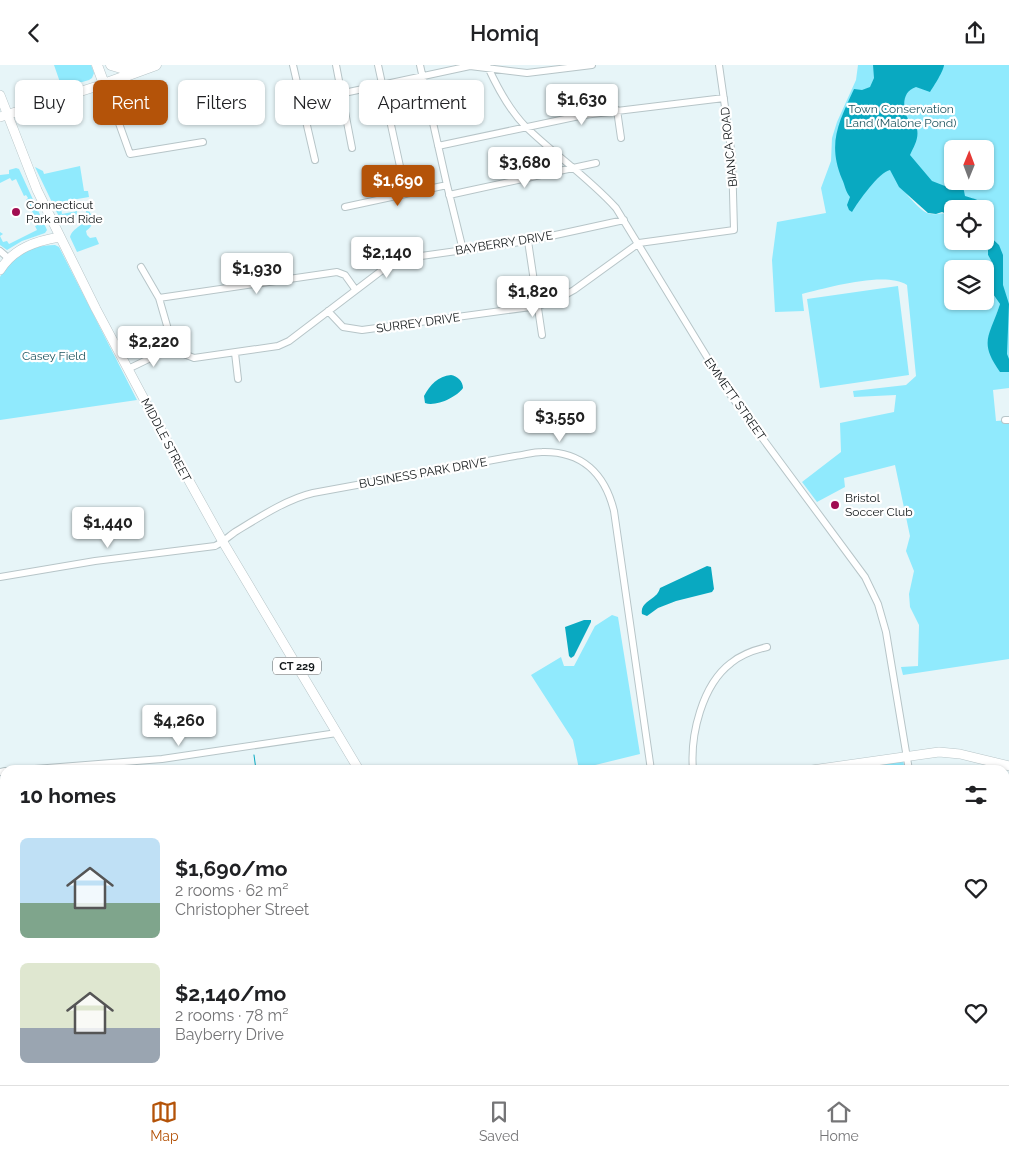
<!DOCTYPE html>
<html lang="en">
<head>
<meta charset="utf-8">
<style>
	:root { --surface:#fff; --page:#f2f2f2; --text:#202124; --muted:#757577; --line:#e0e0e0; --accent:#b45309 }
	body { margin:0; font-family:Raleway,sans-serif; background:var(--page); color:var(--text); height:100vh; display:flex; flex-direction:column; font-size:19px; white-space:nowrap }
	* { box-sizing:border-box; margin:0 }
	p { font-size:16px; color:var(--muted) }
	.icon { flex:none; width:28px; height:28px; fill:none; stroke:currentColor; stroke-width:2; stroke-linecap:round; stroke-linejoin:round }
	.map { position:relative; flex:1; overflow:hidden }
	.sheet { position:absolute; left:0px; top:700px; width:1010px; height:320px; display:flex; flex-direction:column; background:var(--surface); border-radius:15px 15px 0 0; box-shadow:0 1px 4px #0004 }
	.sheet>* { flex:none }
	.banner { position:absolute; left:15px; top:15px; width:500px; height:45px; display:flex; gap:10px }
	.needle { width:32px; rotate:1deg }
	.buttons { position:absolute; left:944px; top:75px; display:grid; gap:10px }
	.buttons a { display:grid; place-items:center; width:50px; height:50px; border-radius:8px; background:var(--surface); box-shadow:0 1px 4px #0004; font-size:25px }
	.price { position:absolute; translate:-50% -42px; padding:0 11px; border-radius:5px; background:#fff; color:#222; font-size:16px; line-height:32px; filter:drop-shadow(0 1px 2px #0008) }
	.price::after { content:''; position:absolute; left:50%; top:30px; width:15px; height:11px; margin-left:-8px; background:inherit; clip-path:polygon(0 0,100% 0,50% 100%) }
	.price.selected { background:var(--accent); color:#fff }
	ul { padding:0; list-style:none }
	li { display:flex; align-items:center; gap:15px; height:125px; padding:0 20px }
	li span { display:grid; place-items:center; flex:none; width:140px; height:100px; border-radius:8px; color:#555 }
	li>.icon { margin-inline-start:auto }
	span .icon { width:60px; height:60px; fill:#fffc; stroke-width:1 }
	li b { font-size:21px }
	h2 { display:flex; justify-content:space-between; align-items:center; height:60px; padding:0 20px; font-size:21px }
	.tag { padding:0 18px; border-radius:8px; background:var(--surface); box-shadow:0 1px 4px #0004; font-size:18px; line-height:45px }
	.tag.selected { background:var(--accent); color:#fff }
	header { display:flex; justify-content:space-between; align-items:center; height:65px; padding:0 20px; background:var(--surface); font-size:22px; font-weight:600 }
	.tab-bar { display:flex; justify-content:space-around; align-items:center; height:70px; border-top:1px solid var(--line); background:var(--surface); font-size:14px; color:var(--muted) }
	.tab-bar a { display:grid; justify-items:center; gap:2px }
	.tab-bar .selected { color:var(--accent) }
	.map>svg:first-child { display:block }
	.green { fill:#90eafd; fill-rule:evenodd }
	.water { fill:#09a9c1 }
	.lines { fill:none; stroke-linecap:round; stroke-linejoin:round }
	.stream { stroke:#09a9c1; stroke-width:1 }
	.minor-casing { stroke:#b7c5c8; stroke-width:8 }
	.major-casing { stroke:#b7c5c8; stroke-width:10 }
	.highway-casing { stroke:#b7c5c8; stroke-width:11 }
	.minor { stroke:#fff; stroke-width:6 }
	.major { stroke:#fff; stroke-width:9 }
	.highway { stroke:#fff; stroke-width:10 }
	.poi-dot { fill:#a10d51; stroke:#fff; stroke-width:2 }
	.labels { text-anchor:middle; stroke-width:4.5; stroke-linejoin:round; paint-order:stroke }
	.shield { fill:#fff; stroke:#595d5e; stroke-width:1 }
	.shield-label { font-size:11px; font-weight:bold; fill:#121719 }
	.park-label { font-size:12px; fill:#1f5660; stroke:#fff }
	.street-label { font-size:12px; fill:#121719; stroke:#fff }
	.poi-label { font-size:12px; fill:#121719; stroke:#fff; text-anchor:start }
</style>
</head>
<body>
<header><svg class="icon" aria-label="back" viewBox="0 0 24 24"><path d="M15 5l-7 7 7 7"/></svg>Homiq<svg class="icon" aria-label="share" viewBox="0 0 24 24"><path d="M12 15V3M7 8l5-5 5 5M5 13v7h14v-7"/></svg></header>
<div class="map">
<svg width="1009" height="1020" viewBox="0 0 1009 1020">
	<rect width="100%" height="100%" fill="#e7f5f8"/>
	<path class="green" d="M 54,0 L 91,0 L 94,8 L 92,13 L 89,15 L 62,23 Z
		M 858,0 L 1009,0 L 1009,323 L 993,325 L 996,356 L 1009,355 L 1009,594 L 903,610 L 901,602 L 918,601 L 919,560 L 910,542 L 909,529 L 914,506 L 906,486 L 910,471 L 895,400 L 844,413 L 845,422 L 817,437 L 802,417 L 841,387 L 840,358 L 894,347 L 896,330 L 854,332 L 853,326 L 906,320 L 916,311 L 907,220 C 885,206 827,223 802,229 L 804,246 L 775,247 L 772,195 L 777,157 L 826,148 L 821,123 L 831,96 L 832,73 L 837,57 L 856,15 ZM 952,84 L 985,84 L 985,116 L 952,116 ZM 897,105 L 947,149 C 941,147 934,151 927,148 C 918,144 899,121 894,112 ZM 952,144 L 985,144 L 985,176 L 952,176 ZM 989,178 L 1005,252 L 996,251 L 1000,239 L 993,229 L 993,199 L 988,190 ZM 952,204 L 985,204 L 985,236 L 952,236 Z
		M 80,101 L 84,126 L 88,126 L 89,132 L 60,137 L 62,149 L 77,146 C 77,154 70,160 62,158 L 35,102 L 43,106 L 44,109 Z
		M 16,103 L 19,104 L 47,165 L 45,168 L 22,176 L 7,185 L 0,180 L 0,167 L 3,169 L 0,171 L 3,177 L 7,176 L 9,179 L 37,165 L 35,161 L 39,159 L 26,135 L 28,133 L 26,130 L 24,131 L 16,114 L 12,116 L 10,113 L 0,118 L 0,110 L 9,109 L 9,105 Z
		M 86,145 L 88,145 C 94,152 95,160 86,166 L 87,170 L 90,173 L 96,172 L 99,179 L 77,187 L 70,172 C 73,161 87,162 86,145 Z
		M 55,180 L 59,182 L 137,335 L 0,355 L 0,212 C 10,191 32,180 55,180 Z
		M 898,221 L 909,310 L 820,323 L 807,234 Z
		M 612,550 L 618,552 L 640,689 L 579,704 L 573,675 L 531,610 L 561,592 L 564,601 L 574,601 L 595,561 Z
		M 903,695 L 905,705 L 842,705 Z"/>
	<path class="water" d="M 873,0 L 944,0 C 944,5 934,21 930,27 L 916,22 C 903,26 902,40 907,52 C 909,57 915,59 917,64 C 919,74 914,81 910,90 L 932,116 L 950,123 L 963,121 L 965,131 C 979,135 986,137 990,152 L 985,158 L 985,144 L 952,144 L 952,151 L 942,147 L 936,149 L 928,148 L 899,122 L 890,105 C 879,107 858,137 852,147 L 849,145 L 847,140 L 850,132 C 845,126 845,120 842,114 C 827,78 839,57 854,24 L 862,25 L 870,22 L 874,13 Z
		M 985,167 L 999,180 L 1003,190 L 1003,220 L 1009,239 L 1007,289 L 1009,294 L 1009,307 L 1000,307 C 978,276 990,271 1000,239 L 993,229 L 993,199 L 988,190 L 988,177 L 985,174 Z
		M 451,310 C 457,311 463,316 463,323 C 457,332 436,342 425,338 L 424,331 C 430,320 438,311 451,310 Z
		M 707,501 L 711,502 L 714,524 L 712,527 L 676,536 L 658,543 L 647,551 L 642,549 C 640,539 650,536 656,530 C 657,530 660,524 660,523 Z
		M 584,555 L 591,555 L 591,557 L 574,591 L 571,593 L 569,591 L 565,562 Z"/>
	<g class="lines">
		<path class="stream" d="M 254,690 L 256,705
			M 256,1016 L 264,1020
			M 868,1020 L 877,1015"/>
		<defs>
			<path id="minor" d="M 293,0 L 315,95
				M 336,0 L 352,83
				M 378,0 L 406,129
				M 420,0 L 447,120 L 463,185
				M 487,0 C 497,22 509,45 526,62 C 555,90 589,113 616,143 L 729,328 L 865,512 L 878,539 L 886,567 L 909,705
				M 104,19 L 107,25 L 130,89 L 203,77
				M 302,37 L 470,1 L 527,8 L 592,0
				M 617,45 L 621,73
				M 438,81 L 584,50 L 724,33
				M 449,130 L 596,98
				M 345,142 L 447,120
				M 528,176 L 542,270
				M 0,186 L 8,193
				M 141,202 L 159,233 L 174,285
				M 159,233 L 337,207 L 345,210 L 355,224
				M 328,246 L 343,262 L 362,265 L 538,241 L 556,235 L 574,225 L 639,178 L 734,165 L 732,91 L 719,0
				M 174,285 L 194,293 L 278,281 L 289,276 L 385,203 L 395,197 L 407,193 L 528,176 L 624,155
				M 235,288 L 238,314
				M 128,304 L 161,288 L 174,285
				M 1005,355 L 1009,355
				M 0,512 L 95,496 L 215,481 C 223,477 228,472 235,467 C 258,453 287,434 313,428 L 515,391 C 524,390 533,387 542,387 C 582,386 605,409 614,446 L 651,705
				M 22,705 L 162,694 L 337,668
				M 693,705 C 690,670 702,620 731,598 C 742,589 754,585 767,582
				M 0,707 L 5,706
				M 315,1015 L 335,1020
				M 15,1020 L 19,1015
				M 197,1020 L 198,1015
				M 584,1020 L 584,1015
				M 924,1020 L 925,1015"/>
			<path id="major" d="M 0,30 L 37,125 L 96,244 L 152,349 L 223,477 L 359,705
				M 0,52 L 104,19
				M 0,205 C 14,183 36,176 60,172
				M 812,705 L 939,687 L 960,689 L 1009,701
				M 634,1015 L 642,1020"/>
			<path id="highway" d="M 97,0 L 104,19 L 156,0
				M 111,0 L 121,3 L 140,2"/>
		</defs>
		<use href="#minor" class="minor-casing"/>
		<use href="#major" class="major-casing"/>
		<use href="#highway" class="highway-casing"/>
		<use href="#minor" class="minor"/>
		<use href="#major" class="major"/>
		<use href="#highway" class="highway"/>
	</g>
	<g class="poi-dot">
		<circle cx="16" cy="147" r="5"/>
		<circle cx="835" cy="440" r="5"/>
	</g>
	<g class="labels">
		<rect class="shield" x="273" y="592.5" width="48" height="17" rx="4"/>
		<g class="shield-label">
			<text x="297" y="605">CT 229</text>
		</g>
		<g class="park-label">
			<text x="901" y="48">Town Conservation<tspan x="901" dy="14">Land (Malone Pond)</tspan></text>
			<text x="54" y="295">Casey Field</text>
		</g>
		<g class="street-label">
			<text transform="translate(729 82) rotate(-96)" y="4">BIANCA ROAD</text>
			<text transform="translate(504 178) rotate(-9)" y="4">BAYBERRY DRIVE</text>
			<text transform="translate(418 258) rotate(-8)" y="4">SURREY DRIVE</text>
			<text transform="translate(735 334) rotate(55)" y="4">EMMETT STREET</text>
			<text transform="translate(166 375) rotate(62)" y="4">MIDDLE STREET</text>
			<text transform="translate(423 408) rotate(-10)" y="4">BUSINESS PARK DRIVE</text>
		</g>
		<g class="poi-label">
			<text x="26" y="144">Connecticut<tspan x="26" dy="14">Park and Ride</tspan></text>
			<text x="845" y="437">Bristol<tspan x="845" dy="14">Soccer Club</tspan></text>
		</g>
	</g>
</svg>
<div class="buttons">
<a><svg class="needle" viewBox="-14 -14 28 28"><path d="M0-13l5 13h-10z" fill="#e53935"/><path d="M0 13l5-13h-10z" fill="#757577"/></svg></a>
<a><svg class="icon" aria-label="locate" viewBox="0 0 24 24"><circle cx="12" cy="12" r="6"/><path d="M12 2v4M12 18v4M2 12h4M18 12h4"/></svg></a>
<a><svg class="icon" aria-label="layers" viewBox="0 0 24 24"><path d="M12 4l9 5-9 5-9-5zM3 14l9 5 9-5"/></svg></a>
</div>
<b class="price" style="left:582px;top:61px">$1,630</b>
<b class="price" style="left:525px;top:124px">$3,680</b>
<b class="price selected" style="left:398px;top:142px">$1,690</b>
<b class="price" style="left:387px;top:214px">$2,140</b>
<b class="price" style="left:257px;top:230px">$1,930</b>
<b class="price" style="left:533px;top:253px">$1,820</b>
<b class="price" style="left:154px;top:303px">$2,220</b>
<b class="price" style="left:560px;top:378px">$3,550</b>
<b class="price" style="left:108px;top:484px">$1,440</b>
<b class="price" style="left:179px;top:682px">$4,260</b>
<div class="banner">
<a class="tag">Buy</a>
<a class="tag selected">Rent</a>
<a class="tag">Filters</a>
<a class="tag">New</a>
<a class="tag">Apartment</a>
</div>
<section class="sheet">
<h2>10 homes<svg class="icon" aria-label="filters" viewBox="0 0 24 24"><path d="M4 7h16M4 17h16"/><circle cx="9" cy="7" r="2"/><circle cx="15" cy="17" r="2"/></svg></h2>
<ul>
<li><span style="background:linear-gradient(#bfe0f5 65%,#7fa58c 0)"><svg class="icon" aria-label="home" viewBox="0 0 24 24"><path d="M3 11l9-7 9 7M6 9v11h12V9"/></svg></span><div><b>$1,690/mo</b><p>2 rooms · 62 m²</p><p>Christopher Street</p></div><svg class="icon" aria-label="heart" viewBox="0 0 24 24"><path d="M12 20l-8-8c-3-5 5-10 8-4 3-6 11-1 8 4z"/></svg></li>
<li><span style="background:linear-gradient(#dfe7d0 65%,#9aa5b1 0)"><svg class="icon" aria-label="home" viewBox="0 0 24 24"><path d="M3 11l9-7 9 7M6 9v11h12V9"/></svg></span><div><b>$2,140/mo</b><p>2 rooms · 78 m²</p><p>Bayberry Drive</p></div><svg class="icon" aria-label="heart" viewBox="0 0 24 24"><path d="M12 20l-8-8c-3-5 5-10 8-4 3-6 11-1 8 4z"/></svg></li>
</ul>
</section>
</div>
<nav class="tab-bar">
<a class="selected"><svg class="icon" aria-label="map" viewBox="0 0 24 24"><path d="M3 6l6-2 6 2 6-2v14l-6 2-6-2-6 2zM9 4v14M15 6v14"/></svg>Map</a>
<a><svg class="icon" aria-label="saved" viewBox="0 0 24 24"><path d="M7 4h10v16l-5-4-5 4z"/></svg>Saved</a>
<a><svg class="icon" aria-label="home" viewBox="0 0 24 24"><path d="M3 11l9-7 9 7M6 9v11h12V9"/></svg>Home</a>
</nav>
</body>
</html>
